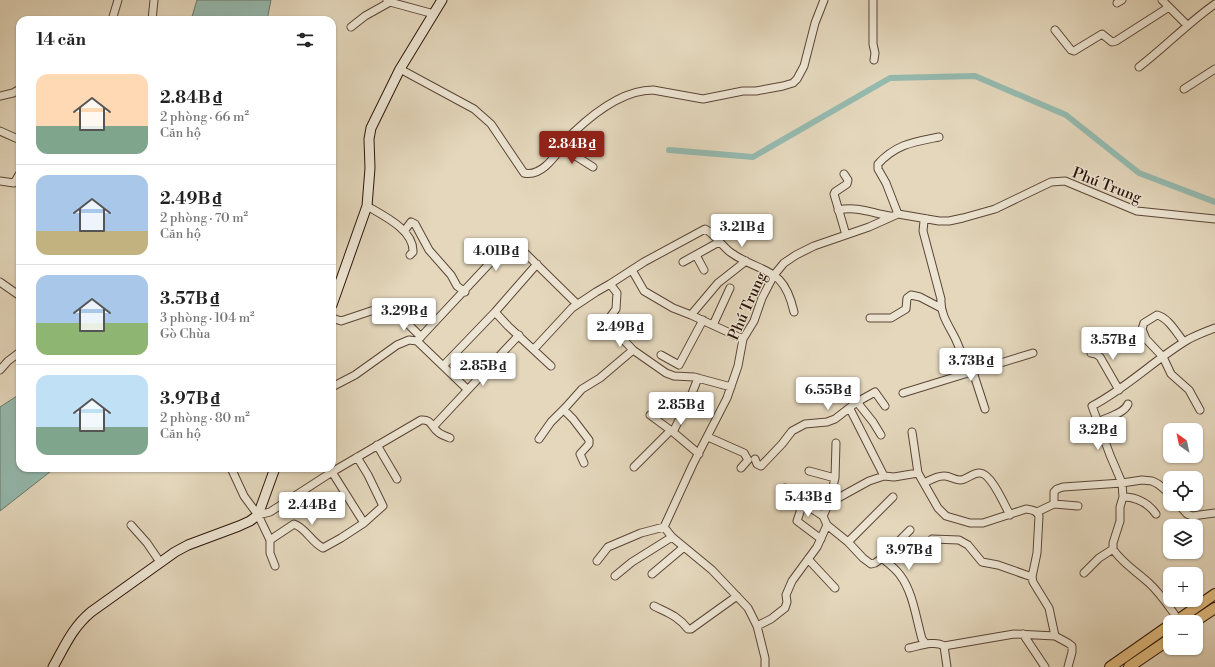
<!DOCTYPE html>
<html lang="vi">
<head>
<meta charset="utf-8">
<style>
	:root { --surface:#fff; --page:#f6f6f6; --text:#222; --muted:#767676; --line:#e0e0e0; --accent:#8f2418 }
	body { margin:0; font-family:"Libre Bodoni",serif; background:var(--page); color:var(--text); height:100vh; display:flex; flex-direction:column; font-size:15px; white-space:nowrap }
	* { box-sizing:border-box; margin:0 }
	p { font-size:13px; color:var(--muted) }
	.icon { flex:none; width:22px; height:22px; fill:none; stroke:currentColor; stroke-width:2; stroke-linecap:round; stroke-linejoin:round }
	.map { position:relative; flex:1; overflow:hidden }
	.sheet { position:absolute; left:16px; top:16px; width:320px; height:456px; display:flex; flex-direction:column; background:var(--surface); border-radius:12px; box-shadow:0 1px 3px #0004 }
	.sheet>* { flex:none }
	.needle { width:26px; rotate:327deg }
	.tools { position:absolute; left:1163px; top:423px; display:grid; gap:8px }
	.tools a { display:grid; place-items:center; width:40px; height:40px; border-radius:8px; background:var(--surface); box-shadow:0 1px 3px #0004; font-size:20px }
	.price { position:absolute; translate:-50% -34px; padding:0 9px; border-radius:4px; background:#fff; color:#222; font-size:13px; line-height:26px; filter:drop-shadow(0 1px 2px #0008) }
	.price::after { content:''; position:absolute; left:50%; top:24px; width:12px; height:9px; margin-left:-6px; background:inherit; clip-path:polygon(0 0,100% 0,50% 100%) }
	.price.selected { background:var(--accent); color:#fff }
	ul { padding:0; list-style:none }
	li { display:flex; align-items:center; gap:12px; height:100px; padding:0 20px }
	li+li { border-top:1px solid var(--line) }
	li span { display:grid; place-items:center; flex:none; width:112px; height:80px; border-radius:12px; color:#555 }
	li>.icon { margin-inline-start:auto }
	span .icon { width:48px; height:48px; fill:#fffc; stroke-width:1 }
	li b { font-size:17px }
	h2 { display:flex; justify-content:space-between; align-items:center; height:48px; padding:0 20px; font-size:17px }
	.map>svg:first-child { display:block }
	.water { fill:#95baaf; stroke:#6b786d }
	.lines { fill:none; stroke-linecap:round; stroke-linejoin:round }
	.canal { stroke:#95baaf; stroke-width:6 }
	.street-casing { stroke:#5a4536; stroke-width:9 }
	.secondary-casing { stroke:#2c1409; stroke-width:11 }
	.primary-casing { stroke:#2c1409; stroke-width:12 }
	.street { stroke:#ede5d3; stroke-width:7 }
	.secondary { stroke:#ede5d3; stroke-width:9 }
	.primary { stroke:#e2bc7e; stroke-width:10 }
	.labels { text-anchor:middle; stroke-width:3; stroke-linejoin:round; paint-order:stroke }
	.street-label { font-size:15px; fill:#2c1409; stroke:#ede5d3 }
</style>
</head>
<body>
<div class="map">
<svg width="1215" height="667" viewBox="0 0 1215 667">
	<rect width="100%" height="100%" fill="#e4d7bc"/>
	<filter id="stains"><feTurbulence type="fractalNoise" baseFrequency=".005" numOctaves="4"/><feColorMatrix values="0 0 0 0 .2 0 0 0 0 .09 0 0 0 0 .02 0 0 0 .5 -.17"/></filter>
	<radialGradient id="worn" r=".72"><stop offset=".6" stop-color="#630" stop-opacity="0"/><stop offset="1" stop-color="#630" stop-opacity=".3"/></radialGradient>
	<path class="water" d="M 197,0 L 271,0 L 267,20 L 191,20 Z
		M 20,394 L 20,468 L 55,468 L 0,511 L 0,407 Z"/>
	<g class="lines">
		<path class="canal" d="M 669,150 L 753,157 L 890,78 L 975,76 L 1066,115 L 1139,173 L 1215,202"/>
		<defs>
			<path id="street" d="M 387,0 L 390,2 L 434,14
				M 873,0 L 873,44 L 875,53 L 874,60
				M 1162,0 L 1169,7
				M 1117,3 L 1122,0
				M 112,20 L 118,0
				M 152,20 L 154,0
				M 351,27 L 365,16 L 390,2
				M 1055,30 L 1071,50 L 1074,51 L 1102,34 L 1112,42 L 1116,41 L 1169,7 L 1187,25
				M 1139,67 C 1165,47 1188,23 1215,4
				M 400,69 L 474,109 L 491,124 L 524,173 C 546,178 561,145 574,132 C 594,113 624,90 653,90 L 703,99 L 743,91 L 756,91 L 783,86 L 793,83 L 797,79 L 804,66 L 815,23 L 824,0
				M 1184,89 L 1215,69
				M 0,96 L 13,93 L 20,89
				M 0,131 L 20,140
				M 563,146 L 574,155 L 593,167
				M 844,174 L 848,180 L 847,184 L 835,192 L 834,194 L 846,235
				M 0,181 L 14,183 L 20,173
				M 367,206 C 384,216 414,230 413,252 L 410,255
				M 838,210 C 859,206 871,213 890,216
				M 898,214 L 886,183 L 878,169 L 878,164 C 896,144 914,142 939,137
				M 927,219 L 924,221 L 923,231 L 941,299 C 940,315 950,327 956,340 C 961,351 964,362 969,373
				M 405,230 L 411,222 L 415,224 L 429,250 L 451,275 L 457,286 L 465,292
				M 696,255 L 704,270
				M 683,262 L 719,242
				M 632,270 L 644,291 L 673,308 L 691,315 L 743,339
				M 0,282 L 20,296
				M 610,284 L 644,262 L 705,229 C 715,234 721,245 730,252 C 762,275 783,264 794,312
				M 495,312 L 508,326 L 551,366
				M 691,315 L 718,283 L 746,261
				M 332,318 L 341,321 L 389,305 L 421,337
				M 870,318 L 891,318 L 906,309 L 907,298 L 911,295 L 920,297 L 941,308
				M 713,325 L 730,288
				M 417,341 L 503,249 L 511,245 L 519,247 L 577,304
				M 1184,342 C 1177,334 1169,318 1157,315 L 1144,323 L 1142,329 L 1146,339 L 1163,357 L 1171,374 L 1189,390 L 1200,410
				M 534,349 L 572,308 L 596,292 L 610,284 L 617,293 L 616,309 L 605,324 L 619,335 L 633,350
				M 1091,353 L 1096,354 L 1100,357 L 1119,390
				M 661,355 L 679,365 L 703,320
				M 443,366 L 495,312 L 537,264
				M 0,370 L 8,361 L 20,352
				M 973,372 L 985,409
				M 332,387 L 355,375 L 397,345 L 409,340 L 417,341 L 467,389
				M 903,393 L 1033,353
				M 857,402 L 873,422 L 881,435
				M 850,409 L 884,476
				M 564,410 L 573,419 L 589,440 L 589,444 L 580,454 L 584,463
				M 650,415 L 673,432 L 699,454
				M 1098,422 C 1107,417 1124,414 1128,404
				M 434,426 L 519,335
				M 673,432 L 691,396 L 698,378
				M 708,437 L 744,453 L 748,460 L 741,468
				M 539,439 L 551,422 L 565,408 L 582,389 L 600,378 L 633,350 L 666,373 L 674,376 L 694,377 L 731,387
				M 377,445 L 397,479
				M 755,459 L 757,464 L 761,466 L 782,444 L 792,431 L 805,424 L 827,422 L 835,419 L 857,402 L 875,392 L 885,406
				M 634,467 L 671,430
				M 231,468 L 244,496 L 258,515 L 270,540 L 270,553 L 275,566
				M 809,471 L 835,478
				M 332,472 L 364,523 L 383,506 L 368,475 L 357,457
				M 918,473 L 938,508 L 946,516 L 970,523 L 983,523 L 1026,509 C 1032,510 1036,510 1039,516 L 1037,553 L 1032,577 L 1033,582 L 1049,608 L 1055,636 L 1068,643 L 1072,646 L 1072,652 L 1068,667
				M 924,483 C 930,480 938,475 945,476 C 950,476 954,480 960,480 C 967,480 973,472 980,473 C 991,473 1005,506 1010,515
				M 785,488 L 791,495 L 823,516
				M 1123,497 C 1137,497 1148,503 1156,514
				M 803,503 L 797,521 L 821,539
				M 829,503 L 835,478 L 836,443
				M 1054,504 L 1054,492 L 1057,489 L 1063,487 L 1122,483 L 1142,480 L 1152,481 L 1158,484 L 1170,494
				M 1178,504 L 1187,514 L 1192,516 L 1215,513
				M 1037,512 L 1054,504 L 1078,506
				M 258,515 L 270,512 L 332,472 L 421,420 C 432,419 431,427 438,432 C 441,435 446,436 450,438
				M 131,525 L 147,543 L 160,562
				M 827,525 L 848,542 L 893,497
				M 932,539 L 959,540 L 968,545 L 982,562 L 998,565 L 1032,577
				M 270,540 L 294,524 C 306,528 311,542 323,548 L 341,538 L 364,523
				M 848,542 L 863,558 L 871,564 L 875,563 L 882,558 C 888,563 895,568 900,575 C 913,592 916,618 922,639 L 926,644
				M 882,558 L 910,530
				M 808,559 L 835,588
				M 597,561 L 608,547 L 641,533 L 664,527
				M 1084,573 L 1099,558 L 1113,549
				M 652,574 L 684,547
				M 615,576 L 632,562 L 672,537
				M 654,606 C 668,613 678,616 688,629 L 691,629 L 737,596
				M 1178,619 C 1169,607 1161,594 1149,583 C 1137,572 1121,562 1113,549 L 1113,543 L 1120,521 L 1120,507 L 1123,497 L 1122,483 L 1110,455 L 1092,406 C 1127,388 1155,359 1189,339 C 1197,335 1207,331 1215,328
				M 757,626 L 771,619 L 785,608 L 787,602 L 786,595 L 792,581 L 817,547 L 827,525 L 823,516 L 829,503 L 869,481 L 884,476 L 894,477 L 918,473 L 912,432
				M 1023,634 L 1045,667
				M 944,646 L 1014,634 L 1055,636
				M 909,648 C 919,646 935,640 944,646 L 947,667
				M 765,667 L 765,658 L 757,626 L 748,608 L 712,570 L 672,537 L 664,527 L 693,464 L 727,398 L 738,366 L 743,339 L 754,321 L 762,298 L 774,275 L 784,263 L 796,255 L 814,246 L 869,227 L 898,214 L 939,221 L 949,221 L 963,218 L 995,209 L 1051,182 L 1065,181 L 1137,211 L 1215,219"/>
			<path id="secondary" d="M 332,305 L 367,206 L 370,168 L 369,139 L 371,128 L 400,69 L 442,0
				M 53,667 C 65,646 72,628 91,612 L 175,552 L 188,545 L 239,526 L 250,521 L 258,515 L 275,468"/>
			<path id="primary" d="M 1175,622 L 1215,594
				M 1194,622 L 1215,608
				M 1110,667 L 1170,625
				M 1129,667 L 1170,639"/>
		</defs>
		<use href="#street" class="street-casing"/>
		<use href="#secondary" class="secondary-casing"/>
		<use href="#primary" class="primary-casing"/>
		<use href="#street" class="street"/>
		<use href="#secondary" class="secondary"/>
		<use href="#primary" class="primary"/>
	</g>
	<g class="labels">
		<g class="street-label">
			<text transform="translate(1107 185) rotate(21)" y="5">Phú Trung</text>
			<text transform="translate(747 306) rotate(-66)" y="5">Phú Trung</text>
		</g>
	</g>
	<rect width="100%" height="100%" filter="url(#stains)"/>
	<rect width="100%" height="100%" fill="url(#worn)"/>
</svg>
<div class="tools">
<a><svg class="needle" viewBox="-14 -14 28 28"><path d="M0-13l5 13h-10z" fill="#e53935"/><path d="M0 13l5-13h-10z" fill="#767676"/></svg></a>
<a><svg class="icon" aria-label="locate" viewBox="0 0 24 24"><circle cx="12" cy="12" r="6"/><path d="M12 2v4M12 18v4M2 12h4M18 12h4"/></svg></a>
<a><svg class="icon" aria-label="layers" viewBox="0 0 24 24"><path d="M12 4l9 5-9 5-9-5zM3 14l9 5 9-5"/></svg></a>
<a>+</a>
<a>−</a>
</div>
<b class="price selected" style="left:572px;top:165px">2.84B ₫</b>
<b class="price" style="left:742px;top:248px">3.21B ₫</b>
<b class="price" style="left:496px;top:272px">4.01B ₫</b>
<b class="price" style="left:404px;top:332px">3.29B ₫</b>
<b class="price" style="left:620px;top:348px">2.49B ₫</b>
<b class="price" style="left:1113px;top:361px">3.57B ₫</b>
<b class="price" style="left:971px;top:382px">3.73B ₫</b>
<b class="price" style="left:483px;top:387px">2.85B ₫</b>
<b class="price" style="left:828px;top:411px">6.55B ₫</b>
<b class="price" style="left:681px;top:426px">2.85B ₫</b>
<b class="price" style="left:1098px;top:451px">3.2B ₫</b>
<b class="price" style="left:808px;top:518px">5.43B ₫</b>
<b class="price" style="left:312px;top:526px">2.44B ₫</b>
<b class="price" style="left:909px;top:571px">3.97B ₫</b>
<section class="sheet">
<h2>14 căn<svg class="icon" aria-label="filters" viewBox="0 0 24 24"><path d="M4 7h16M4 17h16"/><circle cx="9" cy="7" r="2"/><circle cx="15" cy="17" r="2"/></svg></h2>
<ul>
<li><span style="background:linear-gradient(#ffd9b3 65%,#7fa58c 0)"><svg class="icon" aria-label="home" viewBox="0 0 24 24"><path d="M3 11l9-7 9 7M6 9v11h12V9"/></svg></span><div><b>2.84B ₫</b><p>2 phòng · 66 m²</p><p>Căn hộ</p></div></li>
<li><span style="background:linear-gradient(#a9c7e8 70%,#c2b280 0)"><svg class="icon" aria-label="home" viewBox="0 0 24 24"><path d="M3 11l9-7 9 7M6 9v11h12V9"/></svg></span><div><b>2.49B ₫</b><p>2 phòng · 70 m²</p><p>Căn hộ</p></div></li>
<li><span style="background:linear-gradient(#a9c7e8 60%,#8fb573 0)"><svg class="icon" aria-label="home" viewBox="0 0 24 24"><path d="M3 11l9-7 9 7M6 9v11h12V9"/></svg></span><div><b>3.57B ₫</b><p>3 phòng · 104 m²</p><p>Gò Chùa</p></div></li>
<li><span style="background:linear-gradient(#bfe0f5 65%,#7fa58c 0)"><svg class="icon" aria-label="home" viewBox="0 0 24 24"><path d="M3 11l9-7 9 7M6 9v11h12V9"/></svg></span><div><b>3.97B ₫</b><p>2 phòng · 80 m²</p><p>Căn hộ</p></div></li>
</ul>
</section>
</div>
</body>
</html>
